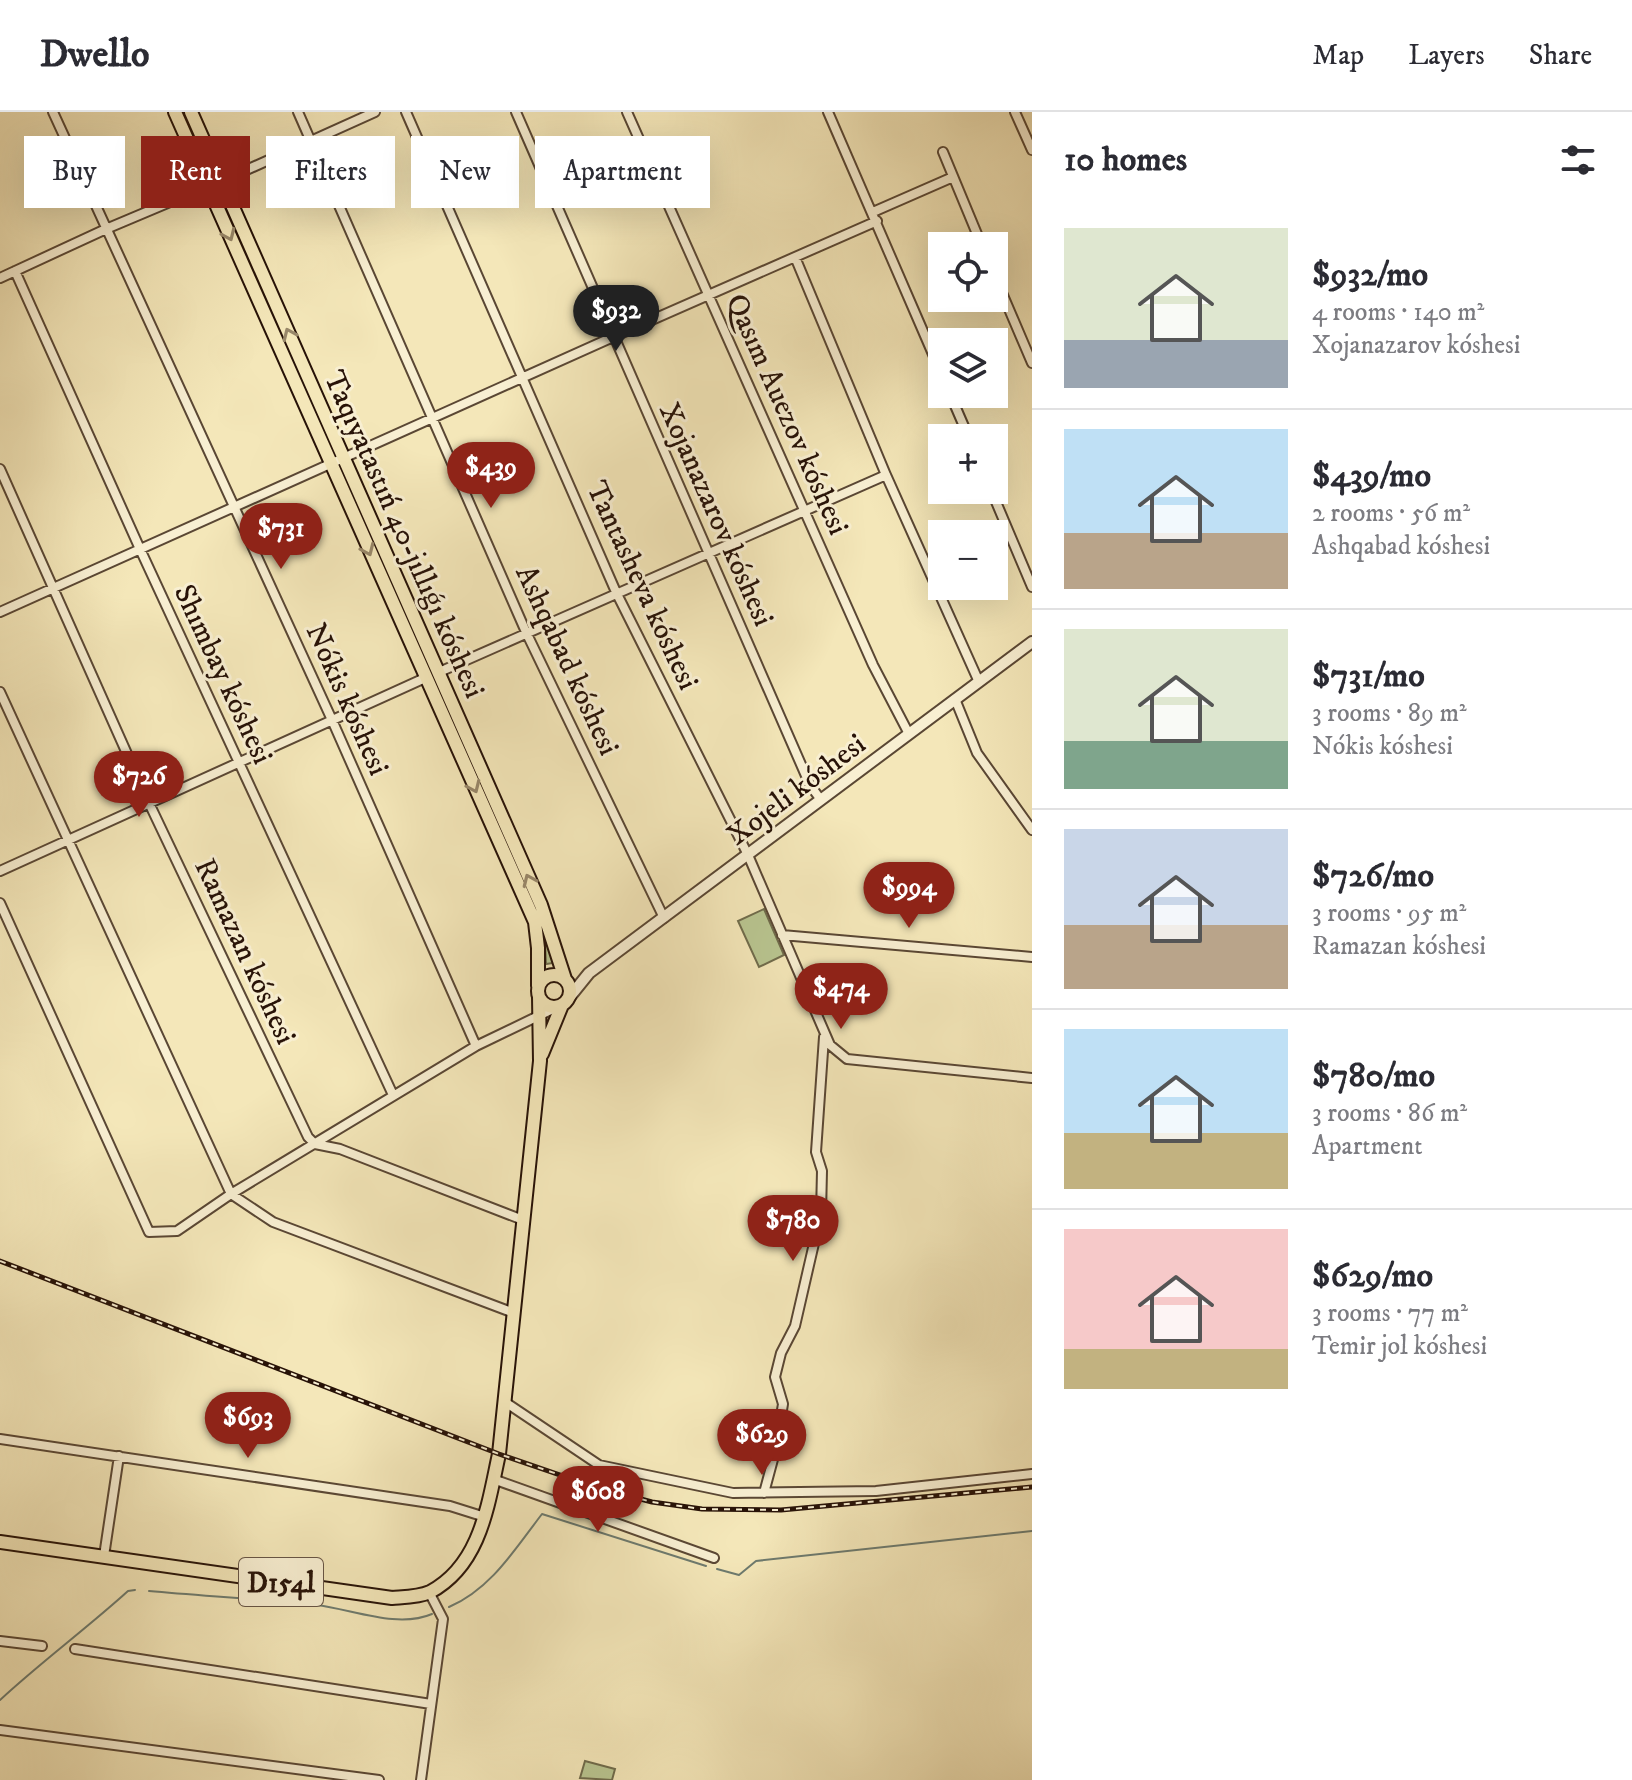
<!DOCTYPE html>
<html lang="en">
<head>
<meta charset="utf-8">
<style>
	:root { --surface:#fff; --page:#f2f2f3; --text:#2b2b33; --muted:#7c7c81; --line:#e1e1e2; --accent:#8f2418 }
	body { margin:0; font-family:"IM FELL DW Pica",serif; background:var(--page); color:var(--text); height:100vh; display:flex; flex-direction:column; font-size:30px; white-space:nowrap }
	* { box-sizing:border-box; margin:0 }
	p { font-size:26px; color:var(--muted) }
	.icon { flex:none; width:44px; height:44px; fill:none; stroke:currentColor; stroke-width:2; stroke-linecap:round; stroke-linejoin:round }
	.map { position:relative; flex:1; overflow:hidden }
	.sheet { display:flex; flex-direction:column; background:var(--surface); width:600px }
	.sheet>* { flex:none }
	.banner { position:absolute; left:24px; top:24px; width:760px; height:72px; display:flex; gap:16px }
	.buttons { position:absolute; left:928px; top:120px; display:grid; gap:16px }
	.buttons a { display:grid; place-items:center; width:80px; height:80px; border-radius:0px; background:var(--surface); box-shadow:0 8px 32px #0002; font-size:40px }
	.price { position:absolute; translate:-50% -68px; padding:0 18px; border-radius:28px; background:var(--accent); color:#fff; font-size:26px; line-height:52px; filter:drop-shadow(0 2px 4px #0008) }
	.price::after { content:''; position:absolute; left:50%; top:48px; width:24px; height:18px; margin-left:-12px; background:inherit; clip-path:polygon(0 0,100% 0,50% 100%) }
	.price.current { background:#222; color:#fff }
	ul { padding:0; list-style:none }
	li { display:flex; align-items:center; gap:24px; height:200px; padding:0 32px }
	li+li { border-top:2px solid var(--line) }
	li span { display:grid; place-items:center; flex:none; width:224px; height:160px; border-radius:0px; color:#555 }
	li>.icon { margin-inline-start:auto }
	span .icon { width:96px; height:96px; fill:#fffc; stroke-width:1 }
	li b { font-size:34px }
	h2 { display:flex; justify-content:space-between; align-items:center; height:96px; padding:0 32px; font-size:34px }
	.pill { padding:0 28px; border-radius:0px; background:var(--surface); box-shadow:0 8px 32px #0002; font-size:28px; line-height:72px }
	.pill.current { background:var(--accent); color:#fff }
	header { display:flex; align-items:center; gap:48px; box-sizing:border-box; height:112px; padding:0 40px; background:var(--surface); border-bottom:2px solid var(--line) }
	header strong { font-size:38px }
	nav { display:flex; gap:44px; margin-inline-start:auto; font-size:28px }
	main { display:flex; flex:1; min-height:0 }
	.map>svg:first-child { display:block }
	.grass { fill:url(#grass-tufts); stroke:#706c4c; stroke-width:2 }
	.pitch { fill:#b9c691; stroke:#706c4c; stroke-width:2 }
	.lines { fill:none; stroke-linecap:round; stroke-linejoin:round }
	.stream { stroke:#6d7a6e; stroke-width:2 }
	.minor-casing { stroke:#5a4734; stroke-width:12 }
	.tertiary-casing { stroke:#5a4734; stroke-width:14 }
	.primary-casing { stroke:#271207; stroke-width:16 }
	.minor { stroke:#f8efd2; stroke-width:8 }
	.tertiary { stroke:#f8efd2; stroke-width:10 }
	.primary { stroke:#f4e7b9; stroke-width:12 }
	.rail-casing { stroke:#271207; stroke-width:5 }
	.rail { stroke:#f8efd2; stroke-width:2; stroke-dasharray:6; stroke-linecap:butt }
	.oneway { stroke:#988769 }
	.labels { text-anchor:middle; stroke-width:6; stroke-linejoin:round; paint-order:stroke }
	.shield { fill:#f8efd2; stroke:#665444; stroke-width:2 }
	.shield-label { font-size:28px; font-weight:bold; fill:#271207 }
	.street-label { font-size:30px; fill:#271207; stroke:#f8efd2 }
</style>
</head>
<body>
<header>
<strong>Dwello</strong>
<nav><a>Map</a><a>Layers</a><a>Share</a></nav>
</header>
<main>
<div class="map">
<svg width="1032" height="1668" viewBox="0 0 1032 1668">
	<defs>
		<pattern id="grass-tufts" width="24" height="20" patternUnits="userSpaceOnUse" patternTransform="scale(2)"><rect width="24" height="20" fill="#b9c691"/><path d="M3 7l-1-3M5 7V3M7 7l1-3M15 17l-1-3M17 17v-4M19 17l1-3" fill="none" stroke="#9fa97c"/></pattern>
	</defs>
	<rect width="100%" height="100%" fill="#f4e7b9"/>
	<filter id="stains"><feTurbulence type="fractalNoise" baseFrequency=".0025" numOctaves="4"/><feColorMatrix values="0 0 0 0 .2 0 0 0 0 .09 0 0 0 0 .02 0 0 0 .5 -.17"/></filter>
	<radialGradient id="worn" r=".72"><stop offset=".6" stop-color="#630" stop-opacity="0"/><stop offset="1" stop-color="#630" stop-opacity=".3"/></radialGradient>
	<path class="grass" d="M 180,0 L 183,0 L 329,329 L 326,331 Z
		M 344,365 L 543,808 L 553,851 L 546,852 L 545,830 L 540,809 L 341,367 Z"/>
	<path class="pitch" d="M 764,797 L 784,843 L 759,855 L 738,809 Z
		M 585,1649 L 615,1657 L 612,1668 L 580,1666 Z"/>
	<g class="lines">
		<path class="stream" d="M 717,1457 L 739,1463 L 756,1449 L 1032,1419
			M 149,1479 C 204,1484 260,1487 316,1493 C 352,1497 397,1517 432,1502
			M 449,1495 C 491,1477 515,1437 542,1402 L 706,1454
			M 0,1588 C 41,1550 86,1517 128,1479 L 135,1478"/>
		<defs>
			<path id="minor" d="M 53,0 L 332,608 L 476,934
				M 298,0 L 526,520 L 664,806
				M 406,0 L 616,480 L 748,743 L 830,933 L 847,947 L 1032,966
				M 516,0 L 810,673 L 821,688
				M 627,0 L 873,553 L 909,622
				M 828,0 L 942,263
				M 1015,0 L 1032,38
				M 943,40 L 982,134
				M 222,69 L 375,0
				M 873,100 L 953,65
				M 795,145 L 886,363 L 979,570
				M 15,159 L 140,437 L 393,983
				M 994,162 L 1032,251
				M 0,166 L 106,117 L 208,74
				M 950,282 L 969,326
				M 0,357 L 149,691 L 308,1025 L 315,1032 L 340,1037 L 523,1108
				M 991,378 L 1032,475
				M 0,500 L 613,225 L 877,109
				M 437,561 L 886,363
				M 0,580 L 231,1082 L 273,1110 L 514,1201
				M 955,587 L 977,641 L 1032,718
				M 0,759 L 425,566
				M 0,791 L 149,1120 L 177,1119 L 231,1082 L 476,934 L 557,895
				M 782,823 L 1032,845
				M 505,1290 L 599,1353 L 733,1381 L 876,1379 L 1032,1362
				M 0,1327 L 450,1394 L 485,1405
				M 493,1367 L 714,1446
				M 764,1381 L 775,1340 L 783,1292 L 775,1265 L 781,1241 L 795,1214 L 821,1101 L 822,1059 L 816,1040 L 824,925
				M 104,1444 L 119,1344
				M 0,1529 L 42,1534
				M 75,1537 L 431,1592
				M 0,1618 L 379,1668
				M 421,1668 L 443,1507 L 429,1480"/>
			<path id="tertiary" d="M 568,887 L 589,861 L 1032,530"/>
			<path id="primary" d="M 175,0 L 535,810 L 538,836 L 538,874
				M 191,0 L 541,793 L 565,867
				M538 879a16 16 0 1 1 32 0a16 16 0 1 1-32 0Z
				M 542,942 L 562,893
				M 0,1430 L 392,1486 C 404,1485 419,1485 430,1480 C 481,1453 488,1392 499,1342 L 540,949 L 539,885"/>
		</defs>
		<use href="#minor" class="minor-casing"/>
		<use href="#tertiary" class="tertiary-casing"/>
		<use href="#primary" class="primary-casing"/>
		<use href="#minor" class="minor"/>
		<use href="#tertiary" class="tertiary"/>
		<use href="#primary" class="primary"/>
		<defs>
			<path id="rail" d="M 0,1149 L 499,1342 L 595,1375 L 652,1390 L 702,1397 L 781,1398 L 1032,1375"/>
		</defs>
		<use href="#rail" class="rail-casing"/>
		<use href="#rail" class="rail"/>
	</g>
	<defs><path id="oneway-chevron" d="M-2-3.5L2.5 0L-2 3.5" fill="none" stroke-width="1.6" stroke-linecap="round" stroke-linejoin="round" transform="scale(2)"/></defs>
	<g class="oneway">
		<use href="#oneway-chevron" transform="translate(229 123) rotate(66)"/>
		<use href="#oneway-chevron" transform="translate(289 222) rotate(-114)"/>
		<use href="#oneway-chevron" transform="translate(368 438) rotate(66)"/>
		<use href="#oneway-chevron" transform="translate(474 675) rotate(66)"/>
		<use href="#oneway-chevron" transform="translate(529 768) rotate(-114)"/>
	</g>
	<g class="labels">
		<rect class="shield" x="239" y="1446" width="84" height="48" rx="6"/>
		<g class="shield-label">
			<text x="281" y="1480">D154l</text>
		</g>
		<g class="street-label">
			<text transform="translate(788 302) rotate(66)" y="10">Qasım Auezov kóshesi</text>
			<text transform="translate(717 402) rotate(66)" y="10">Xojanazarov kóshesi</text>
			<text transform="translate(405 422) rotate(66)" y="10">Taqıyatastıń 40-jıllıǵı kóshesi</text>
			<text transform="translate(643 473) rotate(65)" y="10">Tantasheva kóshesi</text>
			<text transform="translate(568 548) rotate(65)" y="10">Ashqabad kóshesi</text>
			<text transform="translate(224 562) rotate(65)" y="10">Shımbay kóshesi</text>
			<text transform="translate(348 587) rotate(66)" y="10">Nókis kóshesi</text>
			<text transform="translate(796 677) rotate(-37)" y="10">Xojeli kóshesi</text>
			<text transform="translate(246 839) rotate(65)" y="10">Ramazan kóshesi</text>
		</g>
	</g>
	<rect width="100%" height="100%" filter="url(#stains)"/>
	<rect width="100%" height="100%" fill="url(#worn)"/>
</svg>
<div class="buttons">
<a><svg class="icon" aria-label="locate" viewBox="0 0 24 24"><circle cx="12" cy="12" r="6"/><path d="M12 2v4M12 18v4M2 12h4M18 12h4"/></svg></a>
<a><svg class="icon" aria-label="layers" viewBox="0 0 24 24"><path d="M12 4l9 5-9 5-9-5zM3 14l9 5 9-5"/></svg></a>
<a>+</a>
<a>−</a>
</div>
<b class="price current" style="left:616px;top:241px">$932</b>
<b class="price" style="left:491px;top:398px">$439</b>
<b class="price" style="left:281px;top:459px">$731</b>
<b class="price" style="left:139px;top:707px">$726</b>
<b class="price" style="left:909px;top:818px">$994</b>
<b class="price" style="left:841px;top:919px">$474</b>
<b class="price" style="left:793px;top:1151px">$780</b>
<b class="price" style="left:248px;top:1348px">$693</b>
<b class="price" style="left:762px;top:1365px">$629</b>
<b class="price" style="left:598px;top:1422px">$608</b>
<div class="banner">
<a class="pill">Buy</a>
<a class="pill current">Rent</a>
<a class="pill">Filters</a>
<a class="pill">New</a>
<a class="pill">Apartment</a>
</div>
</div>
<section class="sheet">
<h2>10 homes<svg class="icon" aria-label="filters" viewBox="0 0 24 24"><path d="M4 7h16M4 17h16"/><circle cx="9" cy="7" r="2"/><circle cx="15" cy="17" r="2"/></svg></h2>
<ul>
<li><span style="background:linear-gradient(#dfe7d0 70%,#9aa5b1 0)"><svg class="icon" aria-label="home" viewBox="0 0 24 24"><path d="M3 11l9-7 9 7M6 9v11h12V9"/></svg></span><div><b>$932/mo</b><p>4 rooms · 140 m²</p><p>Xojanazarov kóshesi</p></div></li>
<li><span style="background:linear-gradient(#bfe0f5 65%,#b9a48a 0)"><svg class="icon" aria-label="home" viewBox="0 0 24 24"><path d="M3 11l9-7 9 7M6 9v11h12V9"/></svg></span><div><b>$439/mo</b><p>2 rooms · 56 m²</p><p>Ashqabad kóshesi</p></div></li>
<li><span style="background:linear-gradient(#dfe7d0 70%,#7fa58c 0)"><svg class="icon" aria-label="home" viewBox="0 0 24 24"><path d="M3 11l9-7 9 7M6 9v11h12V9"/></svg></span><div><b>$731/mo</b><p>3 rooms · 89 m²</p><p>Nókis kóshesi</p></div></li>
<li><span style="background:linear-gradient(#c9d6e8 60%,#b9a48a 0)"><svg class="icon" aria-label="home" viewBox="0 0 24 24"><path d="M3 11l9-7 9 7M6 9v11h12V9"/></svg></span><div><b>$726/mo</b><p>3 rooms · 95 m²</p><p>Ramazan kóshesi</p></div></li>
<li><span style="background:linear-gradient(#bfe0f5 65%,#c2b280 0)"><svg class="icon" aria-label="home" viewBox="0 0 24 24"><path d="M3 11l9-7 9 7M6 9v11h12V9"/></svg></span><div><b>$780/mo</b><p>3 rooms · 86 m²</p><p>Apartment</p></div></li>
<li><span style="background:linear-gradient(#f6c9c9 75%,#c2b280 0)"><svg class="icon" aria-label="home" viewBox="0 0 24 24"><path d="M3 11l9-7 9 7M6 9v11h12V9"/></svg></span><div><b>$629/mo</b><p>3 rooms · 77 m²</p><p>Temir jol kóshesi</p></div></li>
</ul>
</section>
</main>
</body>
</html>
